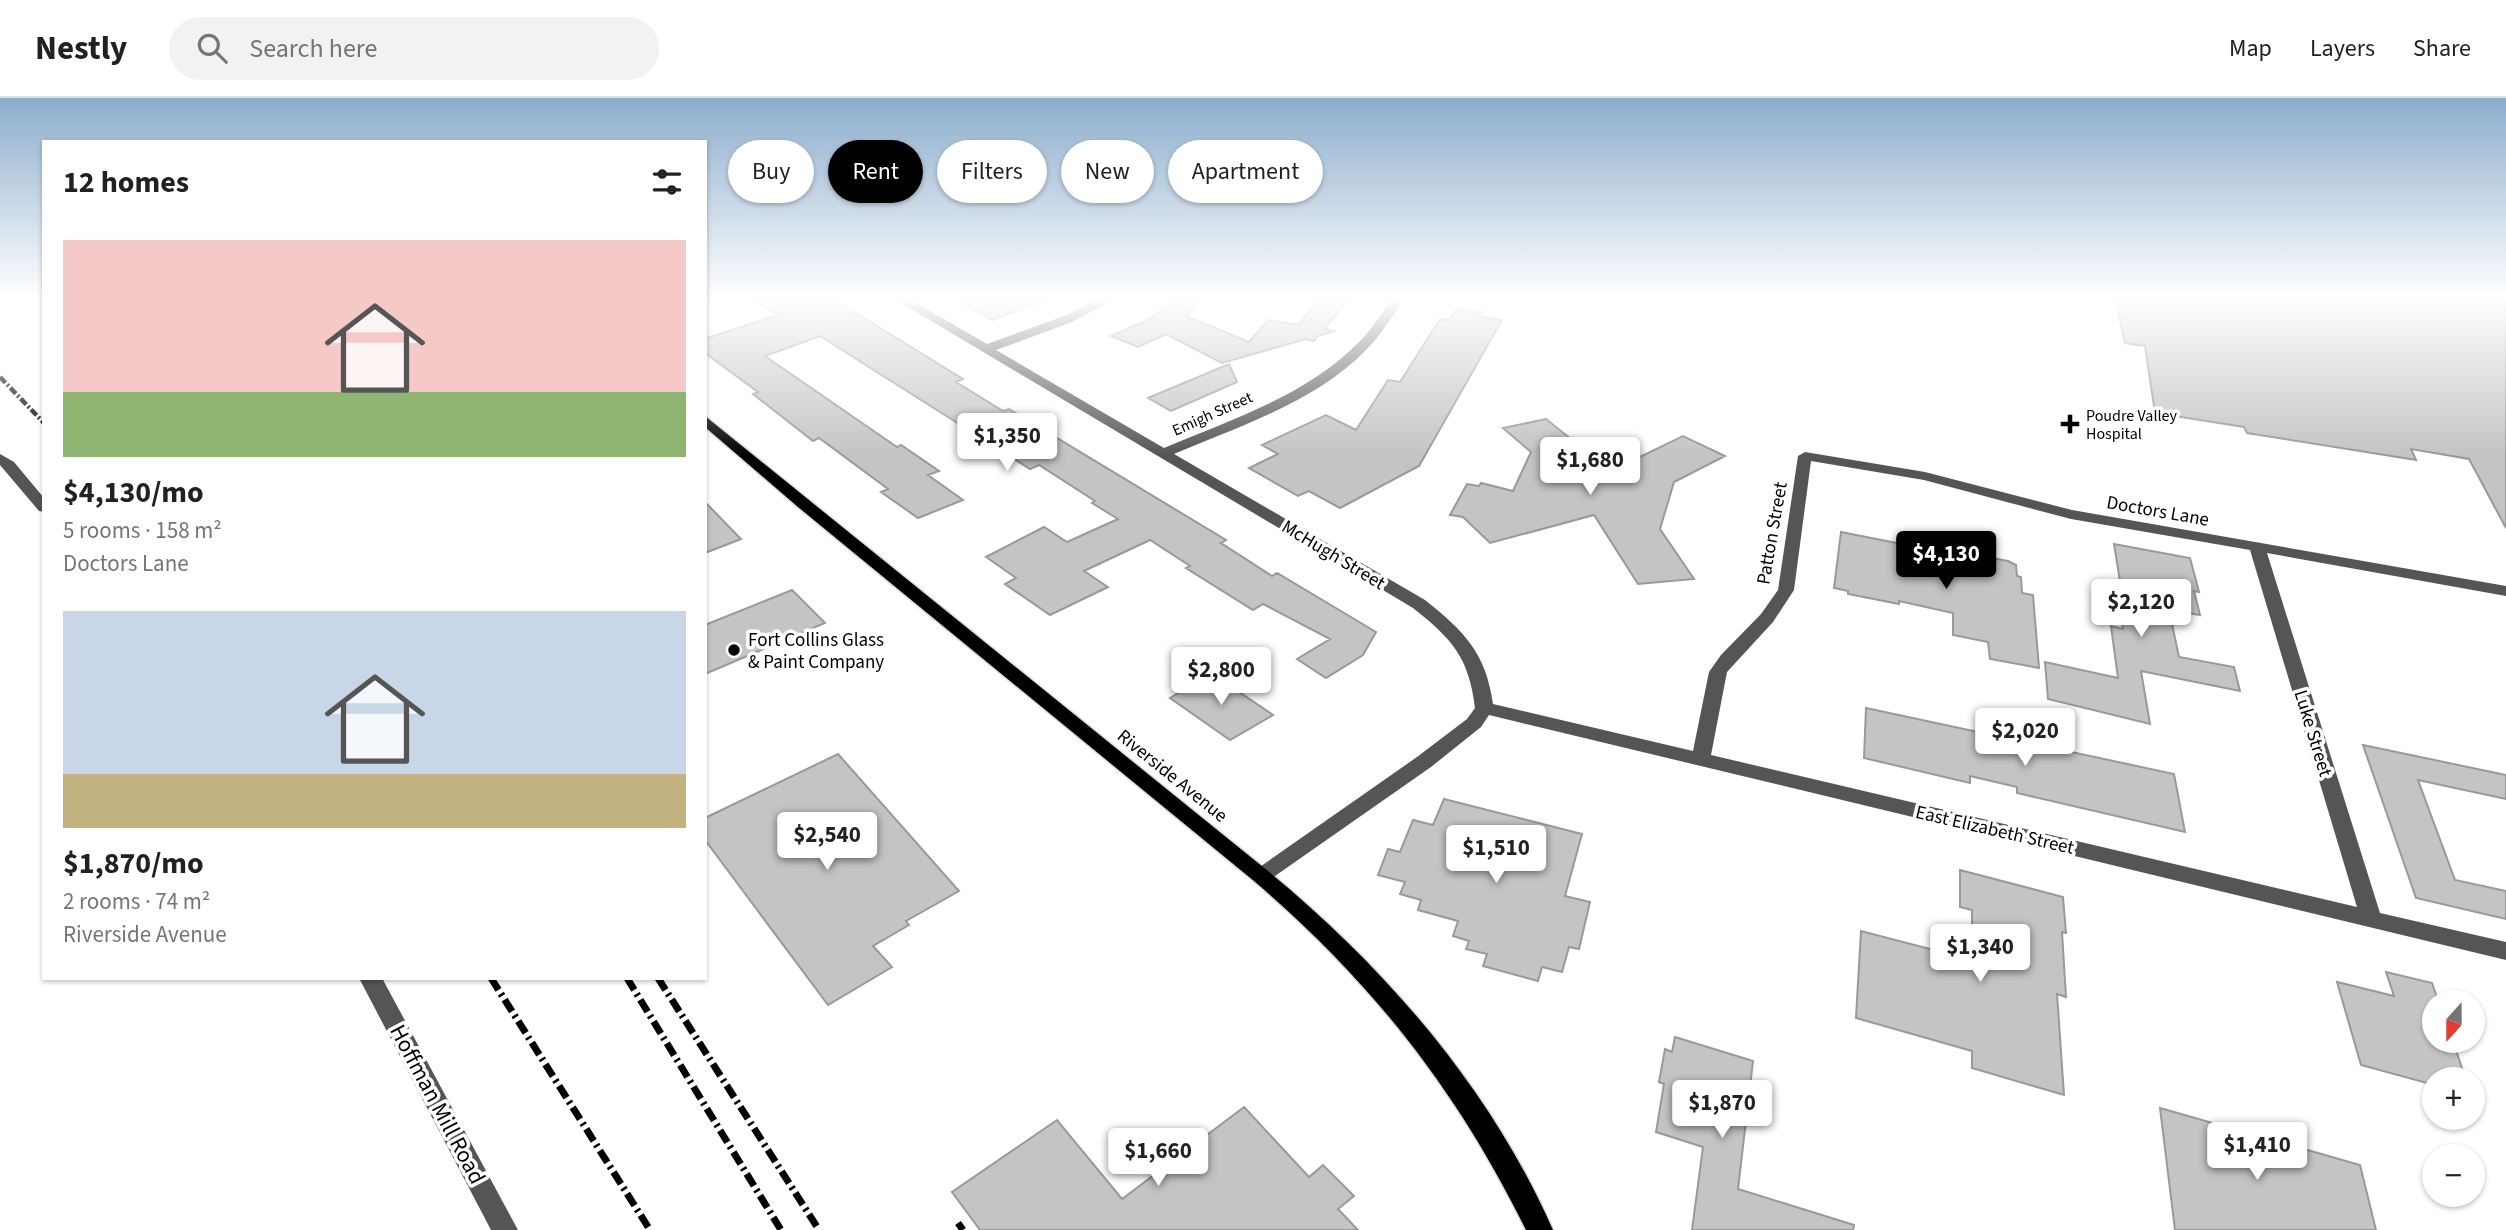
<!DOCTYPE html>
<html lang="en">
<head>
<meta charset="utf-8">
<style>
	:root { --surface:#fff; --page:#f2f2f2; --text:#202124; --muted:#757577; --line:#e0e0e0; --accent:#000 }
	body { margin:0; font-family:"Source Sans 3",sans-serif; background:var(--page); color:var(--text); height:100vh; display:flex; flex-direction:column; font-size:26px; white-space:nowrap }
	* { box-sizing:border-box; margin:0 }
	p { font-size:23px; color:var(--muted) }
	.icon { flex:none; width:38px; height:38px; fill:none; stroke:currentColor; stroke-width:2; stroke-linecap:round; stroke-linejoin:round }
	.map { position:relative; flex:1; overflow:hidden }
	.panel { position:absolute; left:42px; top:42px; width:665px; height:840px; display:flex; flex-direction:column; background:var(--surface); border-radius:0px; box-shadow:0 2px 5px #0004 }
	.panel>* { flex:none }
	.banner { position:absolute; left:728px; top:42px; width:665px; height:63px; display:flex; gap:14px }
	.needle { width:46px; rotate:201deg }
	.controls { position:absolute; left:2422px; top:892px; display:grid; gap:14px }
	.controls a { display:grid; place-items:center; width:63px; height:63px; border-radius:50%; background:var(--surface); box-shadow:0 2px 5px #0004; font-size:35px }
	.price { position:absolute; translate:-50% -60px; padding:0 16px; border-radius:7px; background:#fff; color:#222; font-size:23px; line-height:46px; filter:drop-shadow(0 2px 4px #0008) }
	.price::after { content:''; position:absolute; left:50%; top:42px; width:21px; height:16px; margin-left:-10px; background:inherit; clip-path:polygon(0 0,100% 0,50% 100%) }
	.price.selected { background:var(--accent); color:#fff }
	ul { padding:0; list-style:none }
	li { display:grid; align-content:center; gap:14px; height:371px; padding:0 21px }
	li span { display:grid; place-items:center; height:217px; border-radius:0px; color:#555 }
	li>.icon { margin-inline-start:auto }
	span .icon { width:126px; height:126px; fill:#fffc; stroke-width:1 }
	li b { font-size:30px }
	h2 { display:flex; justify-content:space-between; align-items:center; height:84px; padding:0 21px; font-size:30px }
	.chip { padding:0 24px; border-radius:32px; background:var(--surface); box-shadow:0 2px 5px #0004; font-size:24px; line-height:63px }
	.chip.selected { background:var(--accent); color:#fff }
	header { display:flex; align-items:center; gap:42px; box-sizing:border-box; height:98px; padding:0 35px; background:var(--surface); border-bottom:2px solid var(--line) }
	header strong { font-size:33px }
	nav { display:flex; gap:38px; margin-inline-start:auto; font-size:24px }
	.search { width:490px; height:63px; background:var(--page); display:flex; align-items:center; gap:18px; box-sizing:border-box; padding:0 24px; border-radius:38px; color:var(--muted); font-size:26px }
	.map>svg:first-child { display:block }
	.building { fill:#c4c4c4; stroke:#999; stroke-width:2 }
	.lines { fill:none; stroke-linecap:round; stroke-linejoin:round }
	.major-casing { stroke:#dbdbdb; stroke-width:3 }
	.minor { fill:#555; fill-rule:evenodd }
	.major { fill:#000; fill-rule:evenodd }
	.rail-far1 { stroke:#000; stroke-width:4.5; stroke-dasharray:8 2.5 2 2.5; stroke-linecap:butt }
	.rail { stroke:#000; stroke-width:7; stroke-dasharray:14 4.5 2.5 4.5; stroke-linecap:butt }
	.poi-dot { fill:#000; stroke:#fff; stroke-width:2.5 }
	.labels { text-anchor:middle; stroke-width:7; stroke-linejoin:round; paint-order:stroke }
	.far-street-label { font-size:16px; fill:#000; stroke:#fff }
	.far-poi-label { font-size:16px; fill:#000; stroke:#fff; text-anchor:start }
	.street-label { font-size:19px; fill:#000; stroke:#fff }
	.poi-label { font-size:19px; fill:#000; stroke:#fff; text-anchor:start }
	.near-street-label { font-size:23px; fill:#000; stroke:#fff }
</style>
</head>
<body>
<header>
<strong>Nestly</strong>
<div class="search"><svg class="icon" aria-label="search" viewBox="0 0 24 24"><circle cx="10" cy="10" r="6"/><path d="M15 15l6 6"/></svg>Search here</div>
<nav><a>Map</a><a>Layers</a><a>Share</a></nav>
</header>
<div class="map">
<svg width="2506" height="1132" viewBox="0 0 2506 1132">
	<rect width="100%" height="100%" fill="#fff"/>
	<path class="building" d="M 750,199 L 830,199 L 963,281 L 956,284 L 1003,313 L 1009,311 L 1226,442 L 1221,445 L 1272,478 L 1277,475 L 1376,534 L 1363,557 L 1326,580 L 1297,561 L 1330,541 L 1263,506 L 1253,512 L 1186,470 L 1190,468 L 1150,442 L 1084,473 L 1108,489 L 1050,517 L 1005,486 L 1016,480 L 986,459 L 1044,429 L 1067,444 L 1118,421 L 1092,405 L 1095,403 L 1039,367 L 1030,371 L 820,238 L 765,258 L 897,349 L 901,347 L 939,373 L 928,377 L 963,402 L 918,420 L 881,394 L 888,391 L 819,340 L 813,343 L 753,296 L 758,294 L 705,255 L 705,241 L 777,217 Z
		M 951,199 L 1047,199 L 1047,202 L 992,222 Z
		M 1174,199 L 1206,199 L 1186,218 L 1249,244 L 1268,222 L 1298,227 L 1321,199 L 1351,199 L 1324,231 L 1335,233 L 1318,238 L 1314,243 L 1306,241 L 1222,265 L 1166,236 L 1138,249 L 1111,238 L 1152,220 Z
		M 2115,199 L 2468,199 L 2506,204 L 2506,430 L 2469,361 L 2411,351 L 2416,362 L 2247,335 L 2244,329 L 2155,315 L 2145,248 L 2125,245 Z
		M 1457,210 L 1483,214 L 1480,218 L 1502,222 L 1419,368 L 1340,410 L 1309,393 L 1298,398 L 1249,370 L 1278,356 L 1262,347 L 1326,317 L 1356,332 L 1388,282 L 1400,284 L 1440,221 L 1449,222 Z
		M 1229,266 L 1237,284 L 1171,313 L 1148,300 Z
		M 1546,321 L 1611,373 L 1683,338 L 1725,358 L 1674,384 L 1660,431 L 1694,481 L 1638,486 L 1594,417 L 1490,445 L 1463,419 L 1450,417 L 1467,386 L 1479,388 L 1481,385 L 1513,393 L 1531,354 L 1503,330 Z
		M 705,404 L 741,441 L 705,455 Z
		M 1841,434 L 1937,453 L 1937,450 L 2008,463 L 2016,467 L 2017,478 L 2021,479 L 2022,495 L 2033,497 L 2039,570 L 1990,561 L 1988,544 L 1953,537 L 1953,515 L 1899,503 L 1899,506 L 1848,496 L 1848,493 L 1834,490 Z
		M 2114,446 L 2190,460 L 2199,494 L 2194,493 L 2200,517 L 2169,512 L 2179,559 L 2234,569 L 2240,593 L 2141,573 L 2150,626 L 2048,601 L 2045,564 L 2118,580 L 2111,528 L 2123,531 L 2115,482 L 2120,483 Z
		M 792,492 L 825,525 L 705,576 L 705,527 Z
		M 1211,575 L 1273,617 L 1230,642 L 1170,600 Z
		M 1866,610 L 2174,676 L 2185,734 L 2017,695 L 2017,689 L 1970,678 L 1970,685 L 1864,660 Z
		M 2363,647 L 2506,677 L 2506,701 L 2418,682 L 2455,782 L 2506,793 L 2506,821 L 2416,800 Z
		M 838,656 L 959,793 L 906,823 L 909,827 L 873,848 L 892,869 L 828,907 L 705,742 L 705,720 Z
		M 1444,701 L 1582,736 L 1565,798 L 1590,804 L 1579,851 L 1569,849 L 1562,874 L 1542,869 L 1538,883 L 1483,868 L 1487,856 L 1466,851 L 1469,843 L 1453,838 L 1458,823 L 1418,812 L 1421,802 L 1400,796 L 1405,784 L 1378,777 L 1388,751 L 1400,754 L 1413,722 L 1433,727 Z
		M 1960,772 L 2063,799 L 2066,835 L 2062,834 L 2066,899 L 2057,896 L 2064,997 L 1972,970 L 1972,953 L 1856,920 L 1861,833 L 1972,862 L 1972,812 L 1960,809 Z
		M 2386,874 L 2432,885 L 2439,905 L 2434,905 L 2434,943 L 2453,943 L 2466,982 L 2434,982 L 2434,987 L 2361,967 L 2337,884 L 2394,898 Z
		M 1675,939 L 1753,963 L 1738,1091 L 1854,1127 L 1853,1132 L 1692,1132 L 1703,1049 L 1656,1034 L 1664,986 L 1659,984 L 1665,951 L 1672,954 Z
		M 1244,1009 L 1309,1079 L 1323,1067 L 1354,1098 L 1338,1111 L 1358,1132 L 980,1132 L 952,1094 L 1057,1022 L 1122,1101 Z
		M 2160,1010 L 2360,1067 L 2376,1132 L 2175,1132 Z"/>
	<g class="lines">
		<defs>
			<path id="major" d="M 705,318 L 1268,773 C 1386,870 1491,991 1553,1132 L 1526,1132 C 1457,992 1372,884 1254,783 L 798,409 L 705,329 Z"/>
		</defs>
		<use href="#major" class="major-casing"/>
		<path class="minor" d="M 891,199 L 906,199 L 987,246 L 1064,218 L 1103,199 L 1119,199 L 1072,224 L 996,252 L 1164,350 C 1230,322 1305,298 1357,246 C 1371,233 1382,215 1393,199 L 1405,199 C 1393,217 1382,236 1367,251 C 1316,304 1240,328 1174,356 L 1425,502 C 1464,533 1486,555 1493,606 L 1693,653 L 1709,574 L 1721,557 L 1761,516 L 1778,492 L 1798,358 L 1805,354 L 1925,374 L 2072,412 L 2506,488 L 2506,498 L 2267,455 L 2380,815 L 2506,844 L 2506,862 L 1489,617 L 1481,629 L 1431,669 L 1268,783 L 1261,786 L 1254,783 L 1251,778 L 1254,773 L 1417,659 L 1467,621 L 1475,610 C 1469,559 1452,541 1413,510 ZM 1811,363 L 1924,382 L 2071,421 L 2250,452 L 2357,809 L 1711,657 L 1727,574 L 1773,524 L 1794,492 Z
			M 0,356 L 14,364 L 44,400 L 44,414 L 39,413 L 0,367 Z
			M 359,880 L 382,880 L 518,1132 L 491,1132 Z"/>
		<use href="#major" class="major"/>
		<path class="rail-far1" d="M 0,279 L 44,325"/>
		<path class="rail" d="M 491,880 L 650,1132
			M 627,880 L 781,1132
			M 658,880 L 819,1132
			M 958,1125 L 963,1132"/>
	</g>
	<linearGradient id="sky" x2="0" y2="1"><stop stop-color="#8cadcc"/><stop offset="0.56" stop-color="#fff"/><stop offset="1" stop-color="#fff" stop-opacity="0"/></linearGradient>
	<rect width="2506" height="358" fill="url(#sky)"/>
	<g class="poi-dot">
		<path d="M2066.5 315.5h7v7h7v7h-7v7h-7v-7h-7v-7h7z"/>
		<circle cx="734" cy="552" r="7"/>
	</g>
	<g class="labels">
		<g class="far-street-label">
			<text transform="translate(1212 315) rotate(-24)" y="6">Emigh Street</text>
		</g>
		<g class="far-poi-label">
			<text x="2086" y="323">Poudre Valley<tspan x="2086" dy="18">Hospital</tspan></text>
		</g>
		<g class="street-label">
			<text transform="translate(2158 412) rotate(10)" y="7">Doctors Lane</text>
			<text transform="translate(1771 435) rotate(-80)" y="7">Patton Street</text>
			<text transform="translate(1334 456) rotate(31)" y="7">McHugh Street</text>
			<text transform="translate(2314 635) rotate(73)" y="7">Luke Street</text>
			<text transform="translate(1173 677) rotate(39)" y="7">Riverside Avenue</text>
			<text transform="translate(1995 731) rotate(13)" y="7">East Elizabeth Street</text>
		</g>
		<g class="poi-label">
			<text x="748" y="548">Fort Collins Glass<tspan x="748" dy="22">&amp; Paint Company</tspan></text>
		</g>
		<g class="near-street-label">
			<text transform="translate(438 1006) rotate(62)" y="8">Hoffman Mill Road</text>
		</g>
	</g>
</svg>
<div class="controls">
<a><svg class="needle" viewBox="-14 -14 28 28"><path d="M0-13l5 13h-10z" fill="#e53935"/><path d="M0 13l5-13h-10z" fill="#757577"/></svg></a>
<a>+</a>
<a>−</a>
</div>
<b class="price" style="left:1007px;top:375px">$1,350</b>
<b class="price" style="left:1590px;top:399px">$1,680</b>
<b class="price selected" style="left:1946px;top:493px">$4,130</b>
<b class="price" style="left:2141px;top:541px">$2,120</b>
<b class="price" style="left:1221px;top:609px">$2,800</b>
<b class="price" style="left:2025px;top:670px">$2,020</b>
<b class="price" style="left:827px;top:774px">$2,540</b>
<b class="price" style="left:1496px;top:787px">$1,510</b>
<b class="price" style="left:1980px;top:886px">$1,340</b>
<b class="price" style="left:1722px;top:1042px">$1,870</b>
<b class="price" style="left:2257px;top:1084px">$1,410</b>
<b class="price" style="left:1158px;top:1090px">$1,660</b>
<div class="banner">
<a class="chip">Buy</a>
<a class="chip selected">Rent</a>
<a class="chip">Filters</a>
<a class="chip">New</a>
<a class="chip">Apartment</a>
</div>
<section class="panel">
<h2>12 homes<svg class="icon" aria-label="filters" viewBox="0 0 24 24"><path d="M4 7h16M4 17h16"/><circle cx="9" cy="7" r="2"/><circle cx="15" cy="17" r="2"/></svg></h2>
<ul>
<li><span style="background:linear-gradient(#f6c9c9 70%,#8fb573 0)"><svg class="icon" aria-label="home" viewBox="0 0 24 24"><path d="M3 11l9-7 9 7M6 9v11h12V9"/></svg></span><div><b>$4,130/mo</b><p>5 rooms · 158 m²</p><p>Doctors Lane</p></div></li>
<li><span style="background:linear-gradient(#c9d6e8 75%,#c2b280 0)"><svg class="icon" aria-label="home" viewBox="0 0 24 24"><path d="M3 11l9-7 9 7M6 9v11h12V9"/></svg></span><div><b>$1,870/mo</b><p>2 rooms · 74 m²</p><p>Riverside Avenue</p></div></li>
</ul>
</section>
</div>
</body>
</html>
